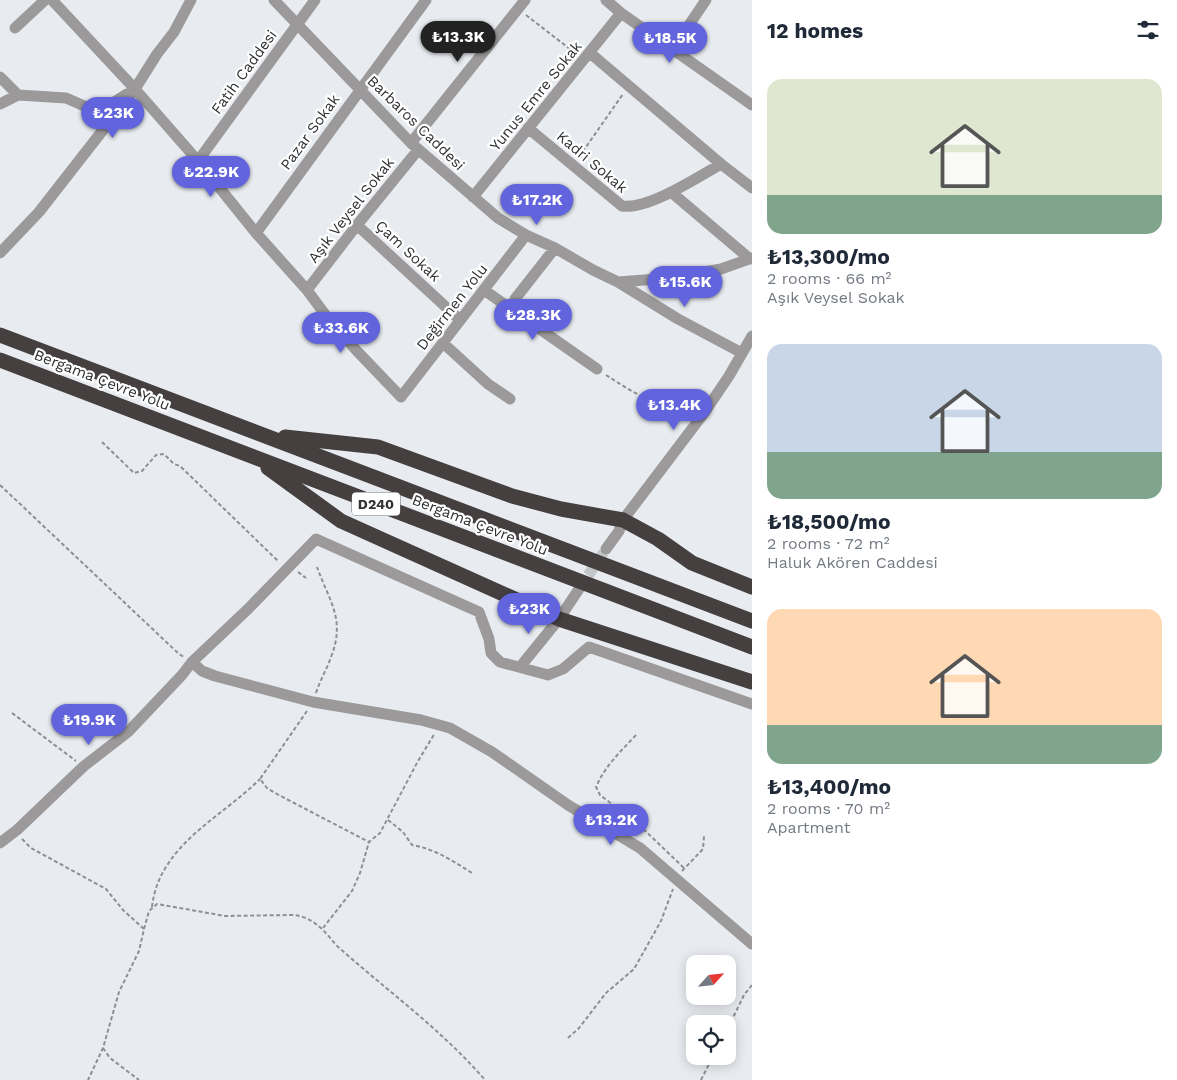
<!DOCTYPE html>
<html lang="en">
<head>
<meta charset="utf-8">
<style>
	:root { --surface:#fff; --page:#f6f6f7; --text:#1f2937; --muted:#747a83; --accent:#6164dc }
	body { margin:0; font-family:"Work Sans",sans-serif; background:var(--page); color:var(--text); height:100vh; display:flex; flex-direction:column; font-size:19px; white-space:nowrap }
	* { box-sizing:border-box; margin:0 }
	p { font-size:16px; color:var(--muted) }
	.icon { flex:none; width:28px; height:28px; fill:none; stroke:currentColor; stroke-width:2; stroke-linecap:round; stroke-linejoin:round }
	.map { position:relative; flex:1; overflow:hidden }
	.panel { display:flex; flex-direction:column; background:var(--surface); width:425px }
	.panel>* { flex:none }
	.needle { width:32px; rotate:63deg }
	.fabs { position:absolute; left:686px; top:955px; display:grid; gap:10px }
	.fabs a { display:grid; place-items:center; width:50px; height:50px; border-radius:10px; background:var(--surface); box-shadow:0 2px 12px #0003; font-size:25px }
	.price { position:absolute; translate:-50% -42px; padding:0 11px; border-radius:18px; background:var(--accent); color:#fff; font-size:16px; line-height:32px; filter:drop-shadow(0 1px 2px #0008) }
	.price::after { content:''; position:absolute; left:50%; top:30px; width:15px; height:11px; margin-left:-8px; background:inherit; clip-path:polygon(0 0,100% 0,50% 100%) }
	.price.on { background:#222; color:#fff }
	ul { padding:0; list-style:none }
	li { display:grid; align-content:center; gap:10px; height:265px; padding:0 15px }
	li span { display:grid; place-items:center; height:155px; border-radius:15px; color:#555 }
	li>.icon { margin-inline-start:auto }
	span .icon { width:90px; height:90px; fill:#fffc; stroke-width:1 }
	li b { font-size:21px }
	h2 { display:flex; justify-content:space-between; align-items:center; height:60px; padding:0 15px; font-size:21px }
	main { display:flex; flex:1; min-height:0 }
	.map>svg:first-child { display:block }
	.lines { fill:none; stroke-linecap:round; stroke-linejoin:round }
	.minor-tunnel { stroke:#c3c7ca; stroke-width:11; stroke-dasharray:11 5.5; stroke-linecap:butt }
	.path { stroke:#8d9093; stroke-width:2; stroke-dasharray:4 2.5; stroke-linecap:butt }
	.minor { stroke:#9c999a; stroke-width:11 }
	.highway { stroke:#453f40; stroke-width:15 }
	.labels { text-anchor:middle; stroke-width:4.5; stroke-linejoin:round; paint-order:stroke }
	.shield { fill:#fff; stroke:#6d6f70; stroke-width:1 }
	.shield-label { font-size:14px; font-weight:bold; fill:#2f3132 }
	.street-label { font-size:15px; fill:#2f3132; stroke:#fff }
</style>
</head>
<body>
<main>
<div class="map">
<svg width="752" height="1080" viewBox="0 0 752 1080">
	<rect width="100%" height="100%" fill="#e8ecf0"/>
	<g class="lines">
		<path class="minor-tunnel" d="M 579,589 L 606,549"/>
		<path class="path" d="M 526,15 L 575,53
			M 579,157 L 623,94
			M 606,375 C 632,392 660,409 692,412
			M 102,442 L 134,473 L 142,471 L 156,455 L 164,454 L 174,464 L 180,466 L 279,562
			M 0,485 L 179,654 L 184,657
			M 298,572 L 306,578
			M 316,693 C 320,680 327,669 331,657 C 346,619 329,601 317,567
			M 307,711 L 260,779 L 267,788 L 275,793 L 369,842
			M 12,713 L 76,761
			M 636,735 C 621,751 605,766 596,787 L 600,795 L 637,823 L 684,868
			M 388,820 L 403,832 L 412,845 C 435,849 453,861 472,873
			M 22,839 L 31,848 L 106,889 L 123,910 L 144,929 L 139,951 L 119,992 L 103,1048 L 88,1080
			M 682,871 L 703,849 L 704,836
			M 152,907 C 159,845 221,818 260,779
			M 323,928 L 352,891 L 360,873 L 369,842 L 380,833 L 418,761 L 435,733
			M 144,929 L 149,911 L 157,904 L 225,916 L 292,915 C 312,916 324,930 336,945 C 386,990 441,1029 485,1080
			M 728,1028 L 744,995 L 752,985
			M 568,1038 L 579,1028 L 606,993 L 634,969 L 661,921 L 673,889
			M 103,1048 L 110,1058 L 139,1080
			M 701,1080 L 713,1056"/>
		<path class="minor" d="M 52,0 L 135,89 L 198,161 L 256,233 L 307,290 L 324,313 L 356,350 L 401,397 L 526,235
			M 274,0 L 411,143 L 498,218 L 526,235 L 555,248 L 593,270 L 618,282 L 671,278 L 721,269 L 752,258
			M 606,0 L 621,13 L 752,105
			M 15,28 L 45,0
			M 672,50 L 706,0
			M 590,53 L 721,164 L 752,188
			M 0,77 L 18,95
			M 0,104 L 18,95 L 66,98 L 89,108 L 108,106 L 127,94
			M 528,128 L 622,206 C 648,210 698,177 721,164
			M 411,143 L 525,0
			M 198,161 L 315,0
			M 671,192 L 750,259
			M 473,197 L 621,13
			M 357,225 L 460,320
			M 256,233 L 426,0
			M 0,253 L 39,212 L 135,89 L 157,54 L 174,32 L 191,0
			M 618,282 L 678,319 L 742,353
			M 307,290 L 357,225 L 418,150
			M 484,290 L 597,369
			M 515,299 L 555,248
			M 443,343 L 488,384 L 510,399
			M 606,549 L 619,531 L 623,520 L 704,413 L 729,376 L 752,336
			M 192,662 L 202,671 L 215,676 L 313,702 L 421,720 L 450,728 L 492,752 L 568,805 L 640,848 L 752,944
			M 520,667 L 559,619 L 579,589
			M 0,843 L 17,830 L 84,766 L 128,732 L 182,675 L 192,662 L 248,609 L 316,539 L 479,612 L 489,639 L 491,653 L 500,662 L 548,675 L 563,669 L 589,647 L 752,704"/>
		<path class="highway" d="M 0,335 L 752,621
			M 0,360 L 752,647
			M 285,437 L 378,447 L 512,496 L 561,509 L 623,520 L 658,539 L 692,563 L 752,587
			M 268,468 L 341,521 L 559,619 L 752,682"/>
	</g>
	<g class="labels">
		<rect class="shield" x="352" y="492.5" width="48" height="23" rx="4"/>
		<g class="shield-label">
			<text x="376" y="509">D240</text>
		</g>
		<g class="street-label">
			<text transform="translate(244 72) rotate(-54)" y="5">Fatih Caddesi</text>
			<text transform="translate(536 96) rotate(-51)" y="5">Yunus Emre Sokak</text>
			<text transform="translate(416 123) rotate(44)" y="5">Barbaros Caddesi</text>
			<text transform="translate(310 132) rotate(-54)" y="5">Pazar Sokak</text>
			<text transform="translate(592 162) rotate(40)" y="5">Kadri Sokak</text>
			<text transform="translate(351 210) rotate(-52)" y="5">Aşık Veysel Sokak</text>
			<text transform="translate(408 251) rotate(43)" y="5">Çam Sokak</text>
			<text transform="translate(452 307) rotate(-52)" y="5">Değirmen Yolu</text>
			<text transform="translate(102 380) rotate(21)" y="5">Bergama Çevre Yolu</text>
			<text transform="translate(480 525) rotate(21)" y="5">Bergama Çevre Yolu</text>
		</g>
	</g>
</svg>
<div class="fabs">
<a><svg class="needle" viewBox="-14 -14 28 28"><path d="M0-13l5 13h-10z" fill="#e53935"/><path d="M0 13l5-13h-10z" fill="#747a83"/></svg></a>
<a><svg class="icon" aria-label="locate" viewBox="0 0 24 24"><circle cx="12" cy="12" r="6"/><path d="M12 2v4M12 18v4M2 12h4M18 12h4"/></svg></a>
</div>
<b class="price on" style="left:458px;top:63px">₺13.3K</b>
<b class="price" style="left:670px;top:64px">₺18.5K</b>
<b class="price" style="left:113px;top:139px">₺23K</b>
<b class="price" style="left:211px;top:198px">₺22.9K</b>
<b class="price" style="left:537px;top:226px">₺17.2K</b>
<b class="price" style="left:685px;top:308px">₺15.6K</b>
<b class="price" style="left:533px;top:341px">₺28.3K</b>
<b class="price" style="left:341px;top:354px">₺33.6K</b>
<b class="price" style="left:674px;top:431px">₺13.4K</b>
<b class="price" style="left:529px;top:635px">₺23K</b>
<b class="price" style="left:89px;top:746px">₺19.9K</b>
<b class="price" style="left:611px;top:846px">₺13.2K</b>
</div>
<section class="panel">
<h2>12 homes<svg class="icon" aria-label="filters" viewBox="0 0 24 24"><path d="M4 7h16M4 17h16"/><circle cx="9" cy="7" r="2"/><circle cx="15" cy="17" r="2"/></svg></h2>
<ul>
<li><span style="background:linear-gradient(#dfe7d0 75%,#7fa58c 0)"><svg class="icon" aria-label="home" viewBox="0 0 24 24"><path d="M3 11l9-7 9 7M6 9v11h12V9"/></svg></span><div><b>₺13,300/mo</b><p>2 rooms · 66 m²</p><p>Aşık Veysel Sokak</p></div></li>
<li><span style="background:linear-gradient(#c9d6e8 70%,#7fa58c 0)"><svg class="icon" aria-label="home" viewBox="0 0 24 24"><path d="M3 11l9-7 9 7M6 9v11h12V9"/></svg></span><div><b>₺18,500/mo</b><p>2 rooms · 72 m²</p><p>Haluk Akören Caddesi</p></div></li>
<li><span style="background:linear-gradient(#ffd9b3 75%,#7fa58c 0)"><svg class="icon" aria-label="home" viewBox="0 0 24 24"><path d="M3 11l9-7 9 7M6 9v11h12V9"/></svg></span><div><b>₺13,400/mo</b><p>2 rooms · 70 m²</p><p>Apartment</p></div></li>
</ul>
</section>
</main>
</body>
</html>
